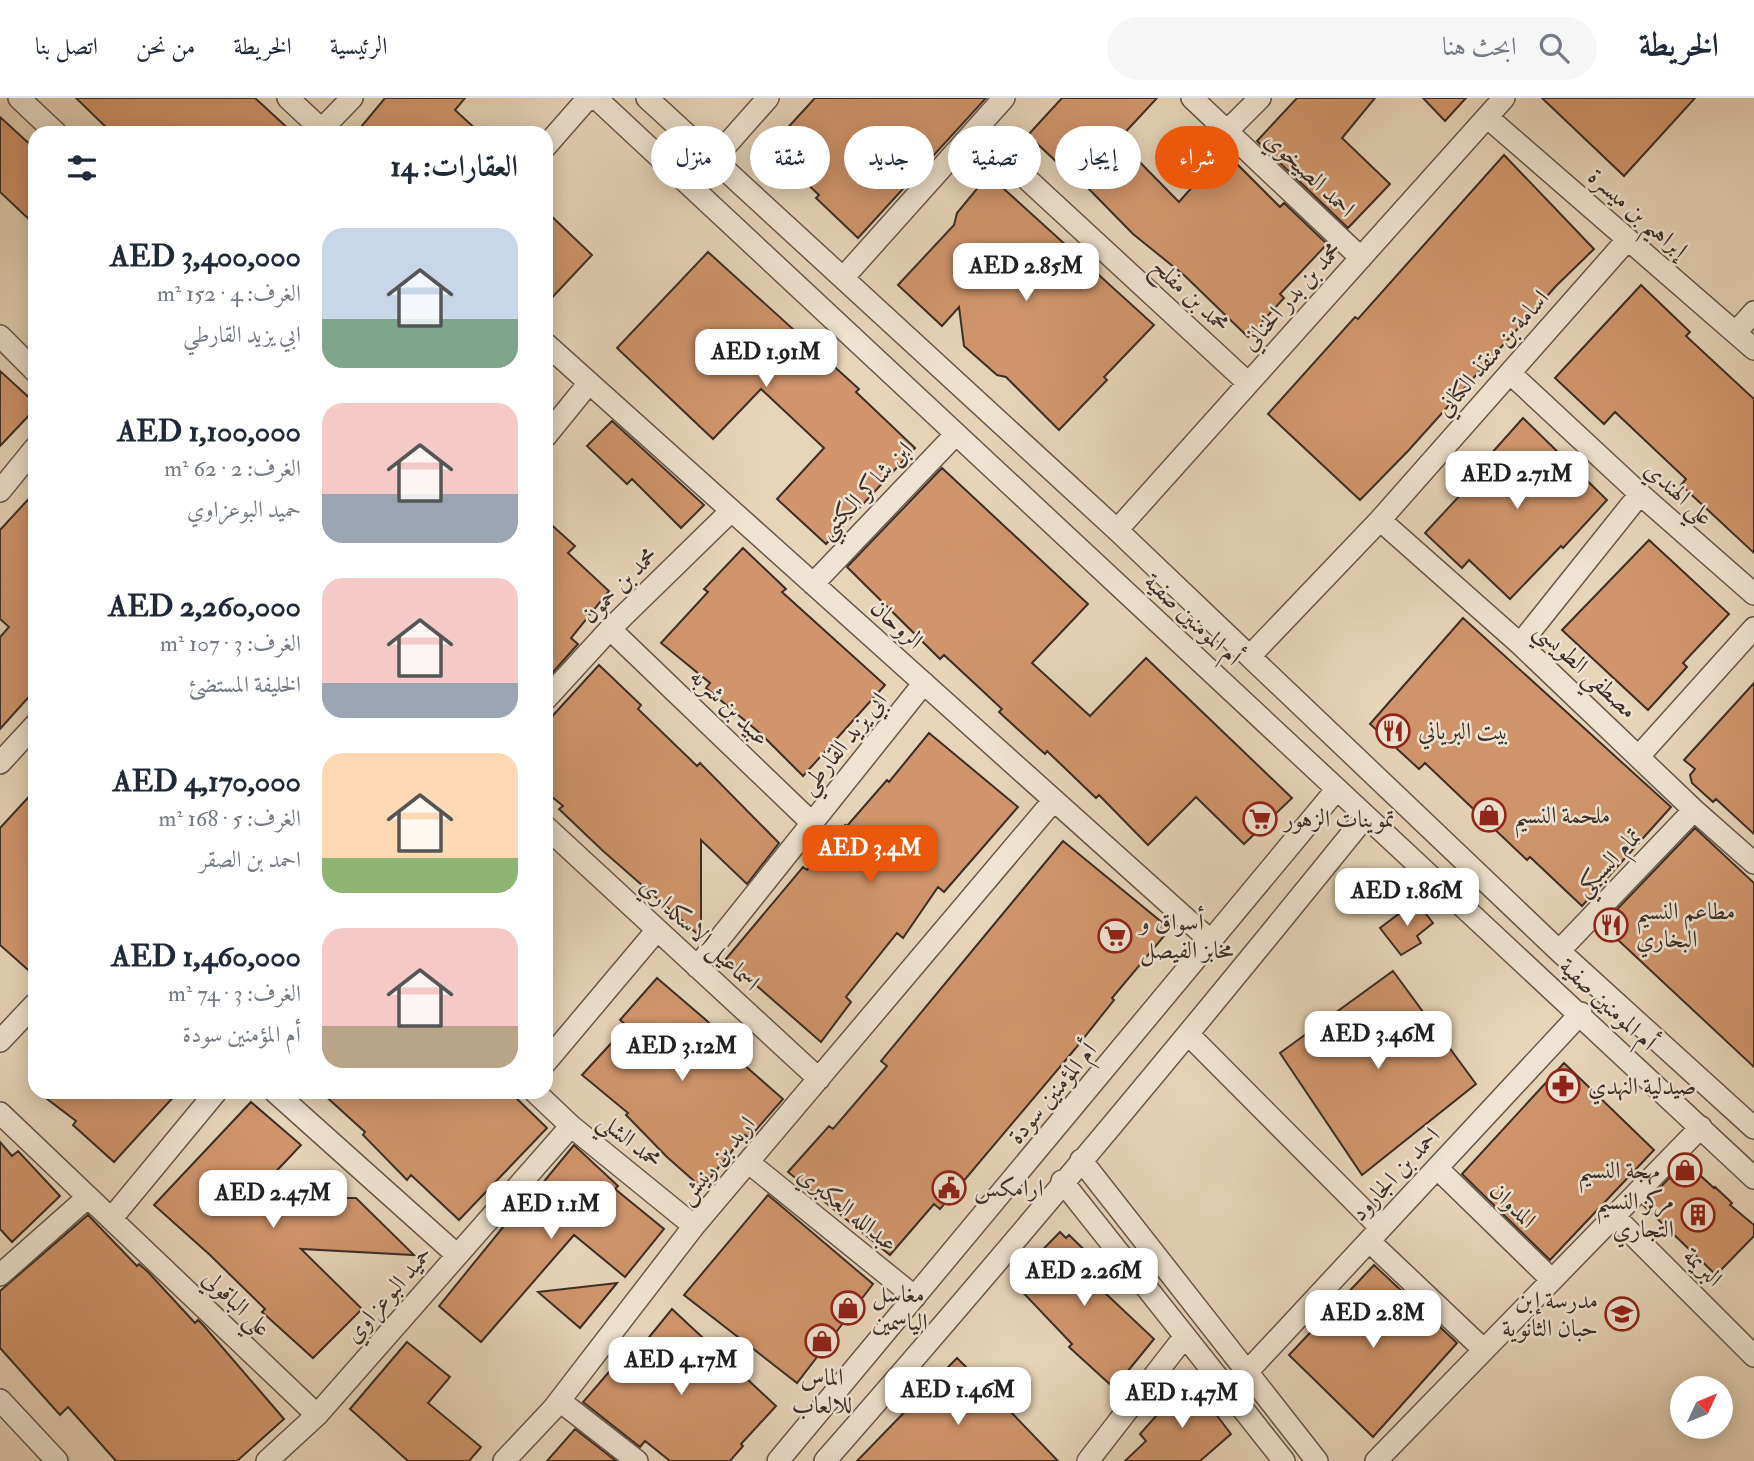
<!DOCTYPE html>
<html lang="ar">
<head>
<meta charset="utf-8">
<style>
	:root { --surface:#fff; --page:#f6f6f7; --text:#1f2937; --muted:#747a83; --line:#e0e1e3; --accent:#ea580c }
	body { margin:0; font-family:"IM FELL Double Pica",Amiri,serif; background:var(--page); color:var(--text); direction:rtl; height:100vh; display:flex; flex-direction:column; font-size:26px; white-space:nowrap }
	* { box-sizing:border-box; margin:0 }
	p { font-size:23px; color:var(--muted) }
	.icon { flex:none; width:38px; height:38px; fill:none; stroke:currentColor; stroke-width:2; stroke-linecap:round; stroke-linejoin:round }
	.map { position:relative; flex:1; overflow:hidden; direction:ltr }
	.details { position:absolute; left:28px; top:28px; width:525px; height:973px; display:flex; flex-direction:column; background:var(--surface); border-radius:21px; box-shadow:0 4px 18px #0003; direction:rtl }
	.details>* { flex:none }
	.hud { position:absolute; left:574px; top:28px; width:665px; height:63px; direction:rtl; display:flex; gap:14px }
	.needle { width:46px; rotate:46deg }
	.tools { position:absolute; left:1670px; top:1278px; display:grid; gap:14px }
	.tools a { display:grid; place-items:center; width:63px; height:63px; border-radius:50%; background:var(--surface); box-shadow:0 4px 18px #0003; font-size:35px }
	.price { position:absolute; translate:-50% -60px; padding:0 16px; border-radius:14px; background:#fff; color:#222; font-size:23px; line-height:46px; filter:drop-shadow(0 2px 4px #0008) }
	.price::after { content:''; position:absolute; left:50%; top:42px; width:21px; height:16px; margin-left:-10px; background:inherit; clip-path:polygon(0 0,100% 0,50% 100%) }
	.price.active { background:var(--accent); color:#fff }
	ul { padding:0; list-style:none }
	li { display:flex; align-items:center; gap:21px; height:175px; padding:0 35px }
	li span { display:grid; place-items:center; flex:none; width:196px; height:140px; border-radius:21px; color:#555 }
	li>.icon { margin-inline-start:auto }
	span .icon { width:84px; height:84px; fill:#fffc; stroke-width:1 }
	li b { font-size:30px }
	h2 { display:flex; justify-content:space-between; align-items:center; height:84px; padding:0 35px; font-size:30px }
	.chip { padding:0 24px; border-radius:32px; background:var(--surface); box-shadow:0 4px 18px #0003; font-size:24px; line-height:63px }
	.chip.active { background:var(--accent); color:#fff }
	header { display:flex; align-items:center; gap:42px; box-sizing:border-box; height:98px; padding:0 35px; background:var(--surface); border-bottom:2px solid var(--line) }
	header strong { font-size:33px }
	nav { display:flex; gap:38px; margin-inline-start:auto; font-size:24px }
	.search { width:490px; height:63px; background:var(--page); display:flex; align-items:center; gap:18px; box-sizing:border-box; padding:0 24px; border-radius:38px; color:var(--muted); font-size:26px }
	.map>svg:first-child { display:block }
	.building { fill:#d0956c; stroke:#3c2e26; stroke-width:2 }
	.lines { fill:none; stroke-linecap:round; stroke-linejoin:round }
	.minor-casing { stroke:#67584a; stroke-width:24 }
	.minor { stroke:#efe4d1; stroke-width:21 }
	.labels { text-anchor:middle; stroke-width:5; stroke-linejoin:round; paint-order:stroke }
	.street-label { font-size:24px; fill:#3c2e26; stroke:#efe4d1 }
	.poi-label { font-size:24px; fill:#3c2e26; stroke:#efe4d1; text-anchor:start }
</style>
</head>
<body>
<header>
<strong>الخريطة</strong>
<div class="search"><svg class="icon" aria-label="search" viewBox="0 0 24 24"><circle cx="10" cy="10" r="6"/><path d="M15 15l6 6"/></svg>ابحث هنا</div>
<nav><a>الرئيسية</a><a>الخريطة</a><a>من نحن</a><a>اتصل بنا</a></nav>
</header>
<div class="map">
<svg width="1754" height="1363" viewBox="0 0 1754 1363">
	<rect width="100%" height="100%" fill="#e7d5b8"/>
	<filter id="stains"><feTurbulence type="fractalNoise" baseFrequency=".00286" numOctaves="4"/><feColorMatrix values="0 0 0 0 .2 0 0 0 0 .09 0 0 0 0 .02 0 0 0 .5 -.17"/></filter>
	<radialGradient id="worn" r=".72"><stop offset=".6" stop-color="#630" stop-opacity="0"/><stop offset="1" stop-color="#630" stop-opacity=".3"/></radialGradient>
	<path class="building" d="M 76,0 L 255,0 L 293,35 L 112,35 Z
		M 385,0 L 465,0 L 455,12 L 480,35 L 356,35 Z
		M 815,0 L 986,0 L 858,140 L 816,100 L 819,97 L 769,50 Z
		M 1062,0 L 1157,0 L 1118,42 L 1179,104 L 1224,53 L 1280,109 L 1284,105 L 1327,146 L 1280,196 L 1284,200 L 1248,239 L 1185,178 L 1133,136 L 1082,84 L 1080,86 L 1028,37 Z
		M 1297,0 L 1375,0 L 1342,40 L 1390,86 L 1348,130 L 1257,43 Z
		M 1423,0 L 1466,0 L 1445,23 Z
		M 1542,0 L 1695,0 L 1624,78 Z
		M 0,19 L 35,51 L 35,127 L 0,94 Z
		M 1504,57 L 1594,151 L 1556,188 L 1408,353 L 1360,402 L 1268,316 L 1355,219 L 1358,221 Z
		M 985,81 L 993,81 L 1154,227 L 1104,279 L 1107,282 L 1059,332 L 1006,279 L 997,277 L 964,248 L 959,209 L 942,228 L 898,187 L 954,127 L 957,115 Z
		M 546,113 L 592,157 L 546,206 Z
		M 708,154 L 859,291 L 856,294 L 915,350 L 826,446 L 777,401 L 824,350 L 761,291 L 713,341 L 617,250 Z
		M 1641,187 L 1690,234 L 1686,238 L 1754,301 L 1754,455 L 1681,387 L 1686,381 L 1615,314 L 1604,326 L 1555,280 Z
		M 0,273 L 35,305 L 35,311 L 0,348 Z
		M 1523,320 L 1607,402 L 1563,450 L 1561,448 L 1510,501 L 1469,462 L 1462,470 L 1425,435 L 1477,379 L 1473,376 Z
		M 612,323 L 704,407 L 681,430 L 632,381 L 627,386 L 587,348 Z
		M 942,370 L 1088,506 L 1032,565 L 1090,618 L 1146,560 L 1292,700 L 1244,746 L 1196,699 L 1148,747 L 1099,697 L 1096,700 L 1047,653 L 1045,656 L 999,614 L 1002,611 L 944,557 L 940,561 L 847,469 Z
		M 35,394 L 35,592 L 0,631 L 0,539 L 9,529 L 0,521 L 0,432 Z
		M 546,422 L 575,448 L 568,455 L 609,493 L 571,540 L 578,546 L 546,582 Z
		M 1649,442 L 1729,516 L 1683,565 L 1687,569 L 1648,612 L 1562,532 Z
		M 743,450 L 786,491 L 782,494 L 885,587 L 803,678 L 761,636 L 706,590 L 710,585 L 661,545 L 708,494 L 704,491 Z
		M 1463,520 L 1671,709 L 1582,808 L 1530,759 L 1527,762 L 1425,665 L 1419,671 L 1370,626 Z
		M 599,567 L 641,607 L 638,611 L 697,668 L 700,665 L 779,745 L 747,786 L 701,742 L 701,839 L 602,752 L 559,711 L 563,708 L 546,694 L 546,625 Z
		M 1754,585 L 1754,736 L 1716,701 L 1713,704 L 1692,685 L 1690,677 L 1695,671 L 1684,662 Z
		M 929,635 L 1018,709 L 944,794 L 938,789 L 903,840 L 897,835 L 846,899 L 851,904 L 821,944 L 726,861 L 803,769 L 807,772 L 845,727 L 847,728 L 887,682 L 889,684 Z
		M 35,692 L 35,878 L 0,847 L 0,730 Z
		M 1695,730 L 1754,785 L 1754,969 L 1602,827 Z
		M 1063,743 L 1170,831 L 1112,900 L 1114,902 L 1075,951 L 940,1111 L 934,1106 L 890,1157 L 788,1074 L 829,1028 L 833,1031 L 887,968 L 881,963 Z
		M 1416,803 L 1433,825 L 1417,838 L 1421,845 L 1401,857 L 1380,830 Z
		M 1393,873 L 1476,986 L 1362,1077 L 1280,955 Z
		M 657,880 L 706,922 L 739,954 L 735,959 L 783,1001 L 749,1040 L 745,1037 L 702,1090 L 667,1059 L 626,1017 L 628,1015 L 582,977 L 627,928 L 620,922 Z
		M 1564,965 L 1654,1052 L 1550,1162 L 1462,1076 Z
		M 38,994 L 178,994 L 114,1064 L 73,1027 L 76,1023 Z
		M 321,994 L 510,994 L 547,1030 L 459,1122 L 411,1077 L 407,1082 L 363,1037 L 365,1034 Z
		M 251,1004 L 301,1047 L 251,1100 L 356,1100 L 414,1157 L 301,1151 L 362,1211 L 313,1260 L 262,1214 L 265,1211 L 210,1157 L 154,1107 Z
		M 0,1044 L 12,1058 L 18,1053 L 60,1098 L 12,1144 L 0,1131 Z
		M 574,1047 L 618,1088 L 615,1091 L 664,1131 L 625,1179 L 574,1137 L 481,1244 L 439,1208 L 521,1107 L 523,1109 Z
		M 1681,1068 L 1691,1069 L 1714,1090 L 1715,1089 L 1732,1105 L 1730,1107 L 1754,1127 L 1754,1138 L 1716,1177 L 1643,1107 Z
		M 768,1097 L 873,1186 L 797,1285 L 684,1197 Z
		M 88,1117 L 137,1168 L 139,1166 L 148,1174 L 195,1225 L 198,1222 L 204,1228 L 284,1321 L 237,1363 L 116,1363 L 68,1309 L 60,1317 L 0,1250 L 0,1193 Z
		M 1060,1134 L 1066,1140 L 1069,1137 L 1109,1176 L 1113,1183 L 1103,1193 L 1154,1241 L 1114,1290 L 1069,1249 L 1072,1246 L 1014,1185 L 1021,1178 L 1020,1175 Z
		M 1374,1167 L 1457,1245 L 1373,1339 L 1289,1257 Z
		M 617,1185 L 580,1230 L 538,1194 Z
		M 672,1211 L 776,1308 L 741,1346 L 743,1348 L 730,1363 L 670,1363 L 645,1343 L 640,1349 L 583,1304 L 627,1253 L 633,1259 Z
		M 407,1244 L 450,1279 L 428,1305 L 481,1349 L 469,1363 L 408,1363 L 350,1311 Z
		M 957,1260 L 1007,1310 L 1058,1363 L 857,1363 Z
		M 1189,1281 L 1231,1336 L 1200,1363 L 1125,1363 L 1146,1343 L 1140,1336 Z
		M 575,1331 L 616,1363 L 547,1363 Z"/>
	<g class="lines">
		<defs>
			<path id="minor" d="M 19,0 L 56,35
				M 288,0 L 321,31
				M 596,0 L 1754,1080
				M 647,0 L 1117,432 L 1559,853 L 1754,1030
				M 1192,0 L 1361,160
				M 1487,19 L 1754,251
				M 975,33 L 1248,285
				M 1227,33 L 1260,0
				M 318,35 L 352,0
				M 546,48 L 588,0
				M 714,61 L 768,0
				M 843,180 L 1004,0
				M 1736,234 L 1754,214
				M 0,238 L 35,273
				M 546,246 L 1212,844
				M 1510,275 L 1640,396 L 1754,496
				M 546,338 L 589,285
				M 0,393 L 35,350
				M 1380,422 L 1520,546 L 1694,712 L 1754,765
				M 1117,432 L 1504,0
				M 813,486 L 956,336
				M 610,531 L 812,725
				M 1520,546 L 1640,396
				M 1251,557 L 1380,422 L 1628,141
				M 546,601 L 610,531 L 731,413
				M 1639,658 L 1754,530
				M 0,665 L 35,627
				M 546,729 L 819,981
				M 1559,853 L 1694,712
				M 697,869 L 924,585
				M 1189,937 L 1381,1130
				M 0,943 L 35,906
				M 546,964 L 657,832
				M 275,994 L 457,1157
				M 535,994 L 571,1028 L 694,1128
				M 0,1015 L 317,1317
				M 1081,1062 L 1317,1363
				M 748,1064 L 915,1199
				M 1437,1070 L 1552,1182
				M 1062,1083 L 1284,1363
				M 1614,1118 L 1754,1258
				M 111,1121 L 216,994
				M 1369,1143 L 1484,1252
				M 0,1177 L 88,1099
				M 1248,1273 L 1581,915
				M 0,1302 L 57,1363
				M 560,1303 L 637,1363
				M 267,1363 L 317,1317 L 571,1028
				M 504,1363 L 553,1311 L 694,1128 L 1054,702
				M 778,1363 L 1337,691
				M 825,1363 C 1010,1152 1189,937 1365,719
				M 1088,1363 L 1185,1238
				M 1376,1363 L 1701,1029"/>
		</defs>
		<use href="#minor" class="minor-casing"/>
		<use href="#minor" class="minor"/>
	</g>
	<defs>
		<symbol id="restaurant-ring" viewBox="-11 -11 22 22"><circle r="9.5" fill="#efe4d1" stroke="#8f2418" stroke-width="1.5"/><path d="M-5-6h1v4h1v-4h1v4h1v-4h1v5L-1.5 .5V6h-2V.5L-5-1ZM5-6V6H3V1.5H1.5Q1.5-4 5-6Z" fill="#8f2418"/></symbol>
		<symbol id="shop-ring" viewBox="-11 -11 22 22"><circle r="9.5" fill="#efe4d1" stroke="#8f2418" stroke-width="1.5"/><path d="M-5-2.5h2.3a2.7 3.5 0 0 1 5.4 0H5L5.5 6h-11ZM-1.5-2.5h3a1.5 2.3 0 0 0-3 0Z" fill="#8f2418"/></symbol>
		<symbol id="supermarket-ring" viewBox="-11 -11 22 22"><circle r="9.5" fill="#efe4d1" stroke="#8f2418" stroke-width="1.5"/><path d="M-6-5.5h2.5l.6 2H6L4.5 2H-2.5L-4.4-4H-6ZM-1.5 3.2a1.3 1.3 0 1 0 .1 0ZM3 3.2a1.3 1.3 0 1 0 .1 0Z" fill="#8f2418"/></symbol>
		<symbol id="pharmacy-ring" viewBox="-11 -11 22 22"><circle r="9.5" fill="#efe4d1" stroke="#8f2418" stroke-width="1.5"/><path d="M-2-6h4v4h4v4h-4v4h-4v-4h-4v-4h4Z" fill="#8f2418"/></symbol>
		<symbol id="civic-ring" viewBox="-11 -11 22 22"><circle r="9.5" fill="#efe4d1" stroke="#8f2418" stroke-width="1.5"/><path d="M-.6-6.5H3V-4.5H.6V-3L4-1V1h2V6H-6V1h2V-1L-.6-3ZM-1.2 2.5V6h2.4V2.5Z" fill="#8f2418"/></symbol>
		<symbol id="building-ring" viewBox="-11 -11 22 22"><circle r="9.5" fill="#efe4d1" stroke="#8f2418" stroke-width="1.5"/><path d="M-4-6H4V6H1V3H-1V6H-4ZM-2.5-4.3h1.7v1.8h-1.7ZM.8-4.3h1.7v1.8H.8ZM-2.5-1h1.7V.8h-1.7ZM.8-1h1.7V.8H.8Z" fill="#8f2418"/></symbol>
		<symbol id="school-ring" viewBox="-11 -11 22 22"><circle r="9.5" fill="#efe4d1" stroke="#8f2418" stroke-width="1.5"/><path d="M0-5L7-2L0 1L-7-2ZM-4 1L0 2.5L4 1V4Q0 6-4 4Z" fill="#8f2418"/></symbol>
	</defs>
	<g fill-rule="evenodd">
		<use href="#restaurant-ring" x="1374" y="614" width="38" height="38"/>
		<use href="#shop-ring" x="1470" y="698" width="38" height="38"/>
		<use href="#supermarket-ring" x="1241" y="702" width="38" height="38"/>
		<use href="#restaurant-ring" x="1592" y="808" width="38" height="38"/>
		<use href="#supermarket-ring" x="1096" y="819" width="38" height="38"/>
		<use href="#pharmacy-ring" x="1544" y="969" width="38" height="38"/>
		<use href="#shop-ring" x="1666" y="1053" width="38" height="38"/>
		<use href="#civic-ring" x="930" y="1071" width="38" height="38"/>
		<use href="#building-ring" x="1679" y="1098" width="38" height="38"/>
		<use href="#shop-ring" x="829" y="1191" width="38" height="38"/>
		<use href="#school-ring" x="1603" y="1197" width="38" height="38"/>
		<use href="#shop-ring" x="803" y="1224" width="38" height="38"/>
	</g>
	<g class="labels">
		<g class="street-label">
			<text transform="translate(1310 76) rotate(43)" y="8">احمد الصيخوي</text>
			<text transform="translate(1638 115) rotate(41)" y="8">إبراهيم بن ميسرة</text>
			<text transform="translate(1191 197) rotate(43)" y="8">محمد بن مفلح</text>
			<text transform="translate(1291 198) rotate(-48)" y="8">محمد بن بدر الحناني</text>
			<text transform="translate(1492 255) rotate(-49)" y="8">اسامة بن منقذ الكناني</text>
			<text transform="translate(865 392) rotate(-46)" y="8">ابن شاكر الكتبي</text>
			<text transform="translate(1679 395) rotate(42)" y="8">علي الهندي</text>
			<text transform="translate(619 487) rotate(-45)" y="8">محمد بن حمون</text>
			<text transform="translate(1193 521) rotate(43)" y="8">أم المومنين صفية</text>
			<text transform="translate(897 526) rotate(42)" y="8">الروحان</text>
			<text transform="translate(1586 572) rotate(43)" y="8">مصطفي الطويسي</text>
			<text transform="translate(730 609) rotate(44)" y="8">عبيد بن شربه</text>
			<text transform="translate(843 645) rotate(-51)" y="8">ابي يزيد القارطي</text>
			<text transform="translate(1608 764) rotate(-46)" y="8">تمام السبكي</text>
			<text transform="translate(700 836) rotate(43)" y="8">اسماعيل الاسكداري</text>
			<text transform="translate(1608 906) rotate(43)" y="8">أم المومنين صفية</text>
			<text transform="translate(1052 995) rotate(-50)" y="8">أم المؤمنين سودة</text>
			<text transform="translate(630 1042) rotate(39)" y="8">محمد الشلي</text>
			<text transform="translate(716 1062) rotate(-50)" y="8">اربد بن رنيش</text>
			<text transform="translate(1395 1076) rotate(-47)" y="8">احمد بن الجارود</text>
			<text transform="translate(1513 1107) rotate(44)" y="8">المدوان</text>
			<text transform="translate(848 1111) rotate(39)" y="8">عبدالله العكبري</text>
			<text transform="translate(1703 1169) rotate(45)" y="8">البريمة</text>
			<text transform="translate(388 1196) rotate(-49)" y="8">حميد البوعزاوي</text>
			<text transform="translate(237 1205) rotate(44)" y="8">علي الباقولي</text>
		</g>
		<g class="poi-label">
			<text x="1418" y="641">بيت البرياني</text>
			<text x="1514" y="725">ملحمة النسيم</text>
			<text x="1284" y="729">تموينات الزهور</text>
			<text x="1636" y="821">مطاعم النسيم<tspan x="1636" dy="28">البخاري</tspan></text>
			<text x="1140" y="832">أسواق و<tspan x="1140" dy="28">مخابز الفيصل</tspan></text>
			<text x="1588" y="996">صيدلية النهدي</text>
			<text x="1660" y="1080" text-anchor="end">مهجة النسيم</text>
			<text x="974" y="1098">ارامكس</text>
			<text x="1674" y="1111" text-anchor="end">مركز النسيم<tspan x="1674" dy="28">التجاري</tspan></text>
			<text x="872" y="1204">مغاسل<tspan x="872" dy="28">الياسمين</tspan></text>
			<text x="1598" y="1210" text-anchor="end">مدرسة إبن<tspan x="1598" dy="28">حبان الثانوية</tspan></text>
			<text x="822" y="1287" text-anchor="middle">الماس<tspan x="822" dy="28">للالعاب</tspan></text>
		</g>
	</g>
	<rect width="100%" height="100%" filter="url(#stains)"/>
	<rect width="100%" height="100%" fill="url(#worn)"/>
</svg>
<div class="tools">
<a><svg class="needle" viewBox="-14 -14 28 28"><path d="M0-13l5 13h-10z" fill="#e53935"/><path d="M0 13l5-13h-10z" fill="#747a83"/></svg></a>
</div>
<b class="price" style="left:1026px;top:205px">AED 2.85M</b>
<b class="price" style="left:766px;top:291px">AED 1.91M</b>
<b class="price" style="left:1517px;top:413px">AED 2.71M</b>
<b class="price active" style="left:870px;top:787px">AED 3.4M</b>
<b class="price" style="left:1407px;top:830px">AED 1.86M</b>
<b class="price" style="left:1378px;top:973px">AED 3.46M</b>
<b class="price" style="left:682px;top:985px">AED 3.12M</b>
<b class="price" style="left:273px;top:1132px">AED 2.47M</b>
<b class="price" style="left:551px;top:1143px">AED 1.1M</b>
<b class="price" style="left:1084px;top:1210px">AED 2.26M</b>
<b class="price" style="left:1373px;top:1252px">AED 2.8M</b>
<b class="price" style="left:681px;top:1299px">AED 4.17M</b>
<b class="price" style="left:958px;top:1329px">AED 1.46M</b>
<b class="price" style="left:1182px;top:1332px">AED 1.47M</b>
<div class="hud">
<a class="chip active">شراء</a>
<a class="chip">إيجار</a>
<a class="chip">تصفية</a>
<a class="chip">جديد</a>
<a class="chip">شقة</a>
<a class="chip">منزل</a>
</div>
<section class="details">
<h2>العقارات: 14<svg class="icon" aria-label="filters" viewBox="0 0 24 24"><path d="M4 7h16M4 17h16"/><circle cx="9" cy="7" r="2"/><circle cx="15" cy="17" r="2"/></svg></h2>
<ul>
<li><span style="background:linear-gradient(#c9d6e8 65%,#7fa58c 0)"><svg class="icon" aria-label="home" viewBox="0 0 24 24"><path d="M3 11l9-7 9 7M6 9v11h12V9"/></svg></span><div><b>AED 3,400,000</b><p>الغرف: 4 · 152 m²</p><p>ابي يزيد القارطي</p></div></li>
<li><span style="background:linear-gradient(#f6c9c9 65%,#9aa5b1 0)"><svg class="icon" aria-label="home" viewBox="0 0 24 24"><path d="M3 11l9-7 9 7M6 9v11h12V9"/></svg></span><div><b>AED 1,100,000</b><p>الغرف: 2 · 62 m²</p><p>حميد البوعزاوي</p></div></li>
<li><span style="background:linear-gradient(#f6c9c9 75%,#9aa5b1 0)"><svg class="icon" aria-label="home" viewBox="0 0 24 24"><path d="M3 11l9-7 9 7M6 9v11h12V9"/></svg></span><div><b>AED 2,260,000</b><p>الغرف: 3 · 107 m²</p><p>الخليفة المستضئ</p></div></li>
<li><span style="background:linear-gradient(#ffd9b3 75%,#8fb573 0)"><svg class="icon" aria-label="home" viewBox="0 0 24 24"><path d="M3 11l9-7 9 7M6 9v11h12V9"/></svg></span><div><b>AED 4,170,000</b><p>الغرف: 5 · 168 m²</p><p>احمد بن الصقر</p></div></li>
<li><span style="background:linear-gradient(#f6c9c9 70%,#b9a48a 0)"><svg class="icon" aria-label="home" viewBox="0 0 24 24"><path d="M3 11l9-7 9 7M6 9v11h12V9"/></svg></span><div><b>AED 1,460,000</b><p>الغرف: 3 · 74 m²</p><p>أم المؤمنين سودة</p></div></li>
</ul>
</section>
</div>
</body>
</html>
